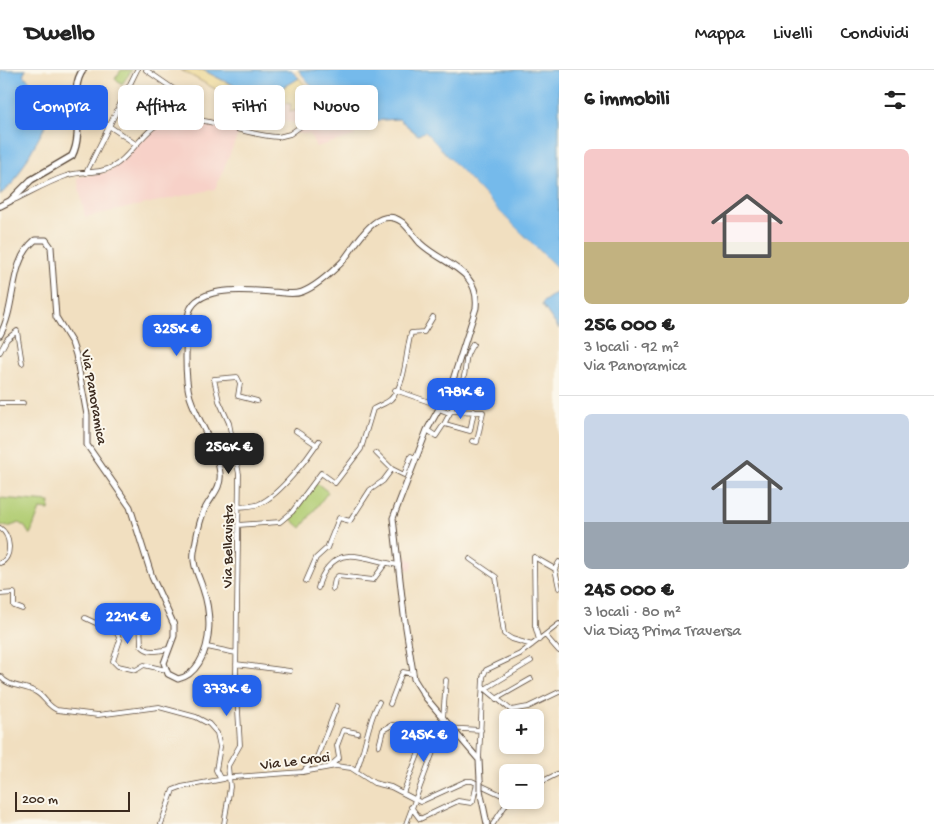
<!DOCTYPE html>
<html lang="it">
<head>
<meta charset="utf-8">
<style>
	:root { --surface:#fff; --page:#f6f6f6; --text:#222; --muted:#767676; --line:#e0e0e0; --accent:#2563eb }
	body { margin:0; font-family:"Gochi Hand",sans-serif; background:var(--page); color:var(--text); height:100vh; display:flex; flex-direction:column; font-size:19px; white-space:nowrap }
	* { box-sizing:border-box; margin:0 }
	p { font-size:16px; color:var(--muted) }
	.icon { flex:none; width:28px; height:28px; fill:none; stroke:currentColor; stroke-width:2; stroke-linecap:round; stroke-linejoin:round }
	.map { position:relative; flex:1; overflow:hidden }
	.sheet { display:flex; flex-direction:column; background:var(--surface); width:375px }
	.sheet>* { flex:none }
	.guide { position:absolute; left:15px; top:15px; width:469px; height:45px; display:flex; gap:10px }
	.buttons { position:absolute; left:499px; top:639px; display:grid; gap:10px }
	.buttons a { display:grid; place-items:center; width:45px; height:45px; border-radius:8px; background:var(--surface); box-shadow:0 2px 8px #0003; font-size:25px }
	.scale { position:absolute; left:15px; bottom:12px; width:115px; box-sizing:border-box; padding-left:5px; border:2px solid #3b2a1e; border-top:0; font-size:14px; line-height:18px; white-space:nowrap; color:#3b2a1e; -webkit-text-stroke:4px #fbf7ec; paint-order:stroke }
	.price { position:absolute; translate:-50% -42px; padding:0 11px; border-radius:10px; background:var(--accent); color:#fff; font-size:16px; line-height:32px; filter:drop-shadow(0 1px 2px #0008) }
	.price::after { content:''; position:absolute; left:50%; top:30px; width:15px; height:11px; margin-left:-8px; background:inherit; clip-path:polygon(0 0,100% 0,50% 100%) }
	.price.selected { background:#222; color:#fff }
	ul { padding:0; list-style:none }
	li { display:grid; align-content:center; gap:10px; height:265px; padding:0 25px }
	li+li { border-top:1px solid var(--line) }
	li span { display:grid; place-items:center; height:155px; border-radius:8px; color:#555 }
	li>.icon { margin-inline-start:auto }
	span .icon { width:90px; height:90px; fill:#fffc; stroke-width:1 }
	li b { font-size:21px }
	h2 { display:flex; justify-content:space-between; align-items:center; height:60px; padding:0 25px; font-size:21px }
	.tag { padding:0 18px; border-radius:8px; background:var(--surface); box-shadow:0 2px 8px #0003; font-size:18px; line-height:45px }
	.tag.selected { background:var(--accent); color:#fff }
	header { display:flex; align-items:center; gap:30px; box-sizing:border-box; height:70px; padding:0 25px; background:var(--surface); border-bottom:1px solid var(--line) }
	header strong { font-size:24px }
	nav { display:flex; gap:28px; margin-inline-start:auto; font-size:18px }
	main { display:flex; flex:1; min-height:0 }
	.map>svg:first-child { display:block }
	.built { fill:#f7d1c8 }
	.green { fill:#b2cd74; stroke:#767c49 }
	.sand { fill:#eeda9e; stroke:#94825e }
	.water { fill:#74baeb; stroke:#587284 }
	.pier { fill:#f1dfc0 }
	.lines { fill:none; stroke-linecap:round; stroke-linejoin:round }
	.minor-casing { stroke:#564536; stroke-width:5.5 }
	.tertiary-casing { stroke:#564536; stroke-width:7 }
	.secondary-casing { stroke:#564536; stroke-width:8 }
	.minor { stroke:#fff; stroke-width:4 }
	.tertiary { stroke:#fff; stroke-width:5 }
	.secondary { stroke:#fff; stroke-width:5.5 }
	.tertiary-bridge-casing { stroke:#564536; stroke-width:7; stroke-linecap:butt }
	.tertiary-bridge { stroke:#fff; stroke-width:5 }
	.labels { text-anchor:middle; stroke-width:4; stroke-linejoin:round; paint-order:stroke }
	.street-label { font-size:15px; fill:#3b2a1e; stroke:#fbf7ec }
</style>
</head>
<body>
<header>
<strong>Dwello</strong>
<nav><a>Mappa</a><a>Livelli</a><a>Condividi</a></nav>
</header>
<main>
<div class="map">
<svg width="559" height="754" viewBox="0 0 559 754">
	<rect width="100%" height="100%" fill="#fbf7ec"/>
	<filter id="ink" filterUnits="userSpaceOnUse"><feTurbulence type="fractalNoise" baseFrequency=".02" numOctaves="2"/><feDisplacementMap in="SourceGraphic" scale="10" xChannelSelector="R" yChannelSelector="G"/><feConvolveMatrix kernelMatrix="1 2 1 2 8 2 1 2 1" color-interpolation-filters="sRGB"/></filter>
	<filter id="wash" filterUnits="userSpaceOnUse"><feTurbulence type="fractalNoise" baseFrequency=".0096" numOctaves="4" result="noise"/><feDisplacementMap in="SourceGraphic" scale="20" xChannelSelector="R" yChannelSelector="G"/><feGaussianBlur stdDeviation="1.12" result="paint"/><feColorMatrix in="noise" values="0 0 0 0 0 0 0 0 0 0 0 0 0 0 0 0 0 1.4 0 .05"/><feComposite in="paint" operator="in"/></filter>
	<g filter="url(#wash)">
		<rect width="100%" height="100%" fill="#f1dfc0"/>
		<path class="built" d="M 263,31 L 292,35 L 291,42 L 314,36 L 352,54 L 354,66 L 316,77 L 310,64 L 294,63 L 302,54 L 277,50 L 257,42 Z
			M 191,49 L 240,60 L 215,119 L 85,147 L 77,107 L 104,103 L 112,99 L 145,67 L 164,54 Z
			M 399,482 L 414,492 L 411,500 L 401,498 Z"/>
		<path class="green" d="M 121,0 L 132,0 L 122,14 L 115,9 Z
			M 317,413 L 328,422 L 301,458 L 290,448 Z
			M 0,428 L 50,432 L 49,440 L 40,439 L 30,465 L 25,457 L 19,453 L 8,457 L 0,455 Z"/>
		<path class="sand" d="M 181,0 L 203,0 L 226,12 L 251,21 L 274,21 L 299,8 L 319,32 L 314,36 L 290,42 L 291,34 L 263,31 L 257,42 Z
			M 328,36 C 340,50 360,51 377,50 L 374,55 L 347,58 L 336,56 L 338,50 L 322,42 Z"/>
		<path class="water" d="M 0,0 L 26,0 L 23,5 L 47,26 L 50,36 L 50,48 L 14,112 L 0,125 Z
			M 203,0 L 292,0 L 299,8 C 264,33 237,18 203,0 Z
			M 298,0 L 559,0 L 559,200 L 499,141 L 425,62 L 418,65 L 399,49 C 376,50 344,57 328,36 L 337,29 L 335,24 L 318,24 Z
			M 559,221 L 559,259 L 542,235 L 543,232 Z"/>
		<path class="pier" d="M 292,0 L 298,0 L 318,24 L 335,24 L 337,29 L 330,35 L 328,33 L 333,27 L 316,26 Z
			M 425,62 L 499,141 L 559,200 L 559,203 L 497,143 L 428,67 L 421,64 Z"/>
	</g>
	<g filter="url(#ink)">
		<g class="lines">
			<defs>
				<path id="minor" d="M 146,0 L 175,20
					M 78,35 L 137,75
					M 86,103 L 137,0
					M 14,130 C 31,122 48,112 66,106 C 82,100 99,105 114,96 C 133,85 148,51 173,49 C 209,46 242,65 278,67 L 290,64 L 304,54
					M 0,282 L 7,269 L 17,261 L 22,293
					M 395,320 L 441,336
					M 0,333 L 23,333
					M 439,339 L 449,343
					M 450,341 L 483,342 L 477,372 L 472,371
					M 445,354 L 470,361 L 474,341
					M 427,360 L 436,366 C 448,350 457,330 463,310 C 468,294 462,290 473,274
					M 296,361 L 317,375
					M 376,383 L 392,399
					M 238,437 C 245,436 255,437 261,433 C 280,424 307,389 319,371
					M 238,455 L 280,452 L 292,442 L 321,403 L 335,413 L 361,379 L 373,339 C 378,336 387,333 391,329 C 407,312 405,283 411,263 L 424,262 L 433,247
					M 0,458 C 11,465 13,488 0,493
					M 534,487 L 535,556 L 539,570
					M 534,487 L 555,499
					M 470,489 L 496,507 L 504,564 L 512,569 L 532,575
					M 559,492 L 555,499 L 559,518
					M 306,511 L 316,488 L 327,478 L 339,448 L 350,451 L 370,420 L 383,411 L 392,399 L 404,405 L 411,386 L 416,388
					M 318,518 C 321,503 332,487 348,486 C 359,484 386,494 399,495
					M 333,519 L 335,509 L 338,506 L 373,510 L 385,494
					M 0,524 L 14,523 L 14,536 L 22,539
					M 85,548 L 117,563 L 120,570 L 113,591 L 118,596 L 136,600 L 144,595 L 166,600
					M 140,549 L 141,575 C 148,584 158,581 168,579
					M 545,565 L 559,581
					M 207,577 L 236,583
					M 236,594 L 290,601
					M 0,606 C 9,618 24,615 36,622 C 45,627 47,636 57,640 L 98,645 L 159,637 L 196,647 L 209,654 L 217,663 L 220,677 L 216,700 L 220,708 L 303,702 L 336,696 L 351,698 L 374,713 L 391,717 L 420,732 L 466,711 L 472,711 L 508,728
					M 483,617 L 511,640 L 528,637 L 559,622
					M 485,619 L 531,591
					M 496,629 L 531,609
					M 390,634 L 401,605 L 403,602 L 413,604
					M 443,648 L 446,610
					M 379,676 L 383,660 L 392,655 L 481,660
					M 479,690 L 483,607 L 486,600 L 520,584 L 559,554
					M 329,697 L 339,688 L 337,676 L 343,660 L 358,663
					M 356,701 C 366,678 367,653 379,632
					M 303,702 L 317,687 L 337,636
					M 535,715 L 559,703
					M 403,723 L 429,657
					M 411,737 L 420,749 L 458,731 L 471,733 L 473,731 L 477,713
					M 161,754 L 173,720 L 181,717 L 224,709
					M 224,754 L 230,717 L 228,696 L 240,675 L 236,605 L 239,404 L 229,353 L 219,331 L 214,309 L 237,307 L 240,313 L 238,326 L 257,331
					M 406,754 L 433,682 L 434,657
					M 493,754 L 509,730"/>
				<path id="tertiary" d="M 0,265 C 17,235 8,193 35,170 L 46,170 L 51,177 L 56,247 L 72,273 L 76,285 L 87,345 L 87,375 L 130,437 L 152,507 L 174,555 L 174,566 L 164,593 L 168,604 L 178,609 C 188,607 194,601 199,593 C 212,572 211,542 203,519 C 199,506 192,495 194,482 C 196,469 199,452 204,441 C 210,427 222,419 220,403 C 217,377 198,352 190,327 C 184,307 186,268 188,247 C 192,214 247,220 272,222 C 282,222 292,226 302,222 C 315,217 332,202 342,192 C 355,177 376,133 402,152 C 409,158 414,166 420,173 C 443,195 480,199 476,238 L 450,319 L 427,360 L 393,448 L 404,545 L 414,609 L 426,628 L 479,690 L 480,710
					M 480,720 L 487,754"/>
				<path id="secondary" d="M 0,136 L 10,131 L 31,110 L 72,86 C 86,59 67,21 83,0"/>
			</defs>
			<use href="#minor" class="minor-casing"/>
			<use href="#tertiary" class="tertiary-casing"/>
			<use href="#secondary" class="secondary-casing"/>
			<use href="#minor" class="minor"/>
			<use href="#tertiary" class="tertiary"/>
			<use href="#secondary" class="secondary"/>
			<defs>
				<path id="tertiary-bridge" d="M 480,710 L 480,720"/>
			</defs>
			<use href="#tertiary-bridge" class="tertiary-bridge-casing"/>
			<use href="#tertiary-bridge" class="tertiary-bridge"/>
		</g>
	</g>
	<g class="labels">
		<g class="street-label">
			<text transform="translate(95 327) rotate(80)" y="5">Via Panoramica</text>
			<text transform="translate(227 476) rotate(-89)" y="5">Via Bellavista</text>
			<text transform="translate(295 690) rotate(-7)" y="5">Via Le Croci</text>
		</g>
	</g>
</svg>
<div class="buttons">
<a>+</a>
<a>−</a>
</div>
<div class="scale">200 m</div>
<b class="price" style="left:177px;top:287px">325K €</b>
<b class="price" style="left:461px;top:350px">178K €</b>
<b class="price selected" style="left:229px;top:405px">256K €</b>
<b class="price" style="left:128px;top:575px">221K €</b>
<b class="price" style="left:227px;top:647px">373K €</b>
<b class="price" style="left:424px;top:693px">245K €</b>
<div class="guide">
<a class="tag selected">Compra</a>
<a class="tag">Affitta</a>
<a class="tag">Filtri</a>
<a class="tag">Nuovo</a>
</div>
</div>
<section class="sheet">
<h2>6 immobili<svg class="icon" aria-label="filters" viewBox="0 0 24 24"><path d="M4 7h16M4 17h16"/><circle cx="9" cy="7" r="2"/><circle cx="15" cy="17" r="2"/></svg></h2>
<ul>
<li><span style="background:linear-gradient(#f6c9c9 60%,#c2b280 0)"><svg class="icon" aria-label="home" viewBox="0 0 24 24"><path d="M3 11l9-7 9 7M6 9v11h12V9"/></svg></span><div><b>256 000 €</b><p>3 locali · 92 m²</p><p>Via Panoramica</p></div></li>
<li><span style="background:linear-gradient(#c9d6e8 70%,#9aa5b1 0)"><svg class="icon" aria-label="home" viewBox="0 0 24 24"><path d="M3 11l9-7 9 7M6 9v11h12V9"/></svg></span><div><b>245 000 €</b><p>3 locali · 80 m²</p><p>Via Diaz Prima Traversa</p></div></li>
</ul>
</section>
</main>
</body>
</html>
